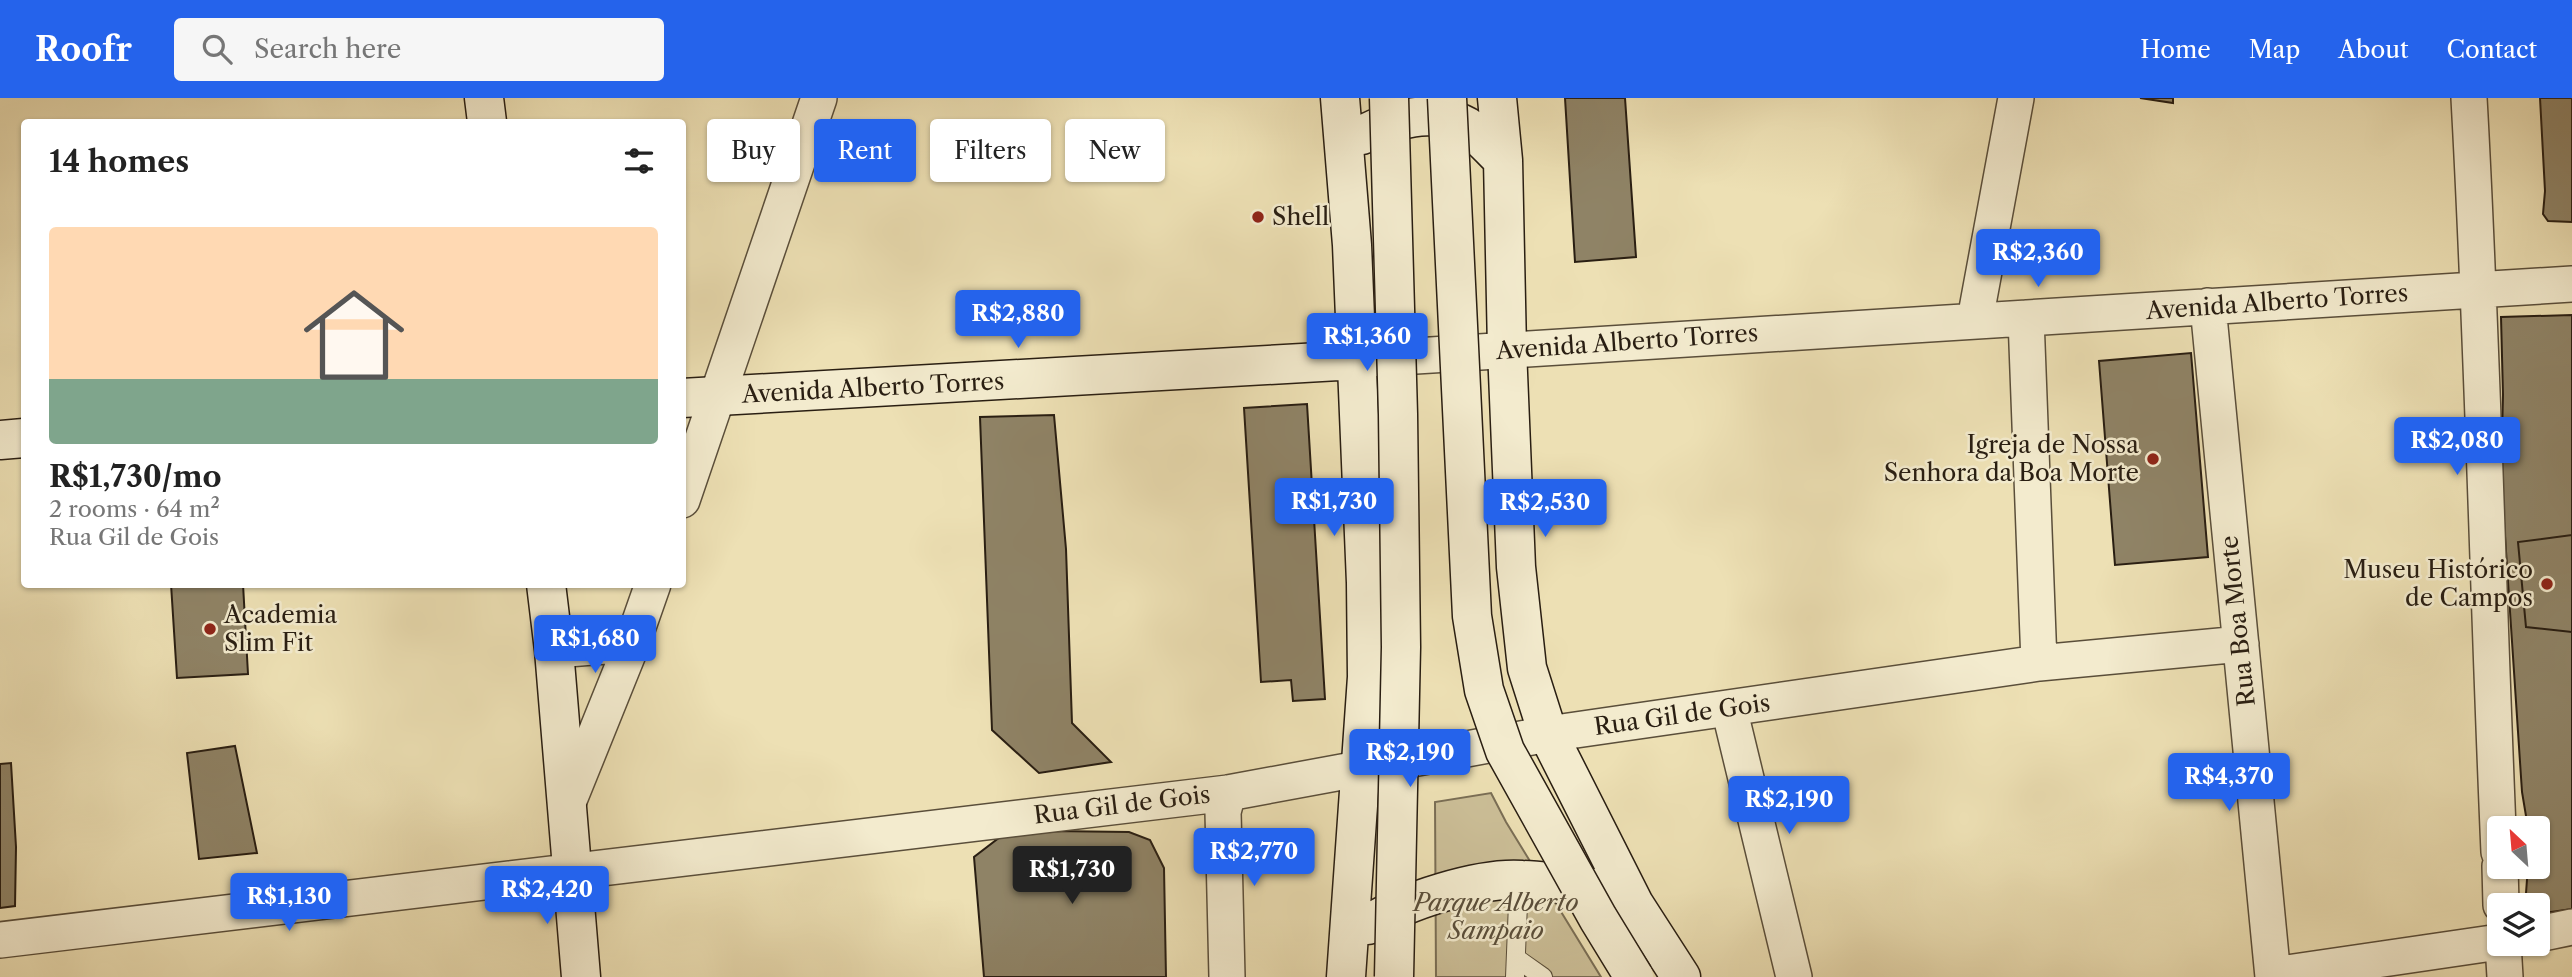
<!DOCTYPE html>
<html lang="en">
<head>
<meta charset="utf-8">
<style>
	:root { --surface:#fff; --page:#f6f6f6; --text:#222; --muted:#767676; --accent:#2563eb }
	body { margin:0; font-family:"Libre Caslon Text",serif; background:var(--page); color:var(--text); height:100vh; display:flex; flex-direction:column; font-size:26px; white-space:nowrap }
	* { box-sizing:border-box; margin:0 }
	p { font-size:23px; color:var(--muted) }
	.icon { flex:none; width:38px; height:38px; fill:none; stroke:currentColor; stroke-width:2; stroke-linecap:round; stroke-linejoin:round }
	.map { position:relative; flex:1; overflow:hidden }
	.details { position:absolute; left:21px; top:21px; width:665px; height:469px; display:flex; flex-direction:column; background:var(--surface); border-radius:7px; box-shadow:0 2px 5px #0004 }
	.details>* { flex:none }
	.hud { position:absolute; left:707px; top:21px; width:665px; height:63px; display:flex; gap:14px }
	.needle { width:46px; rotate:334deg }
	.buttons { position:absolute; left:2487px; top:718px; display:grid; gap:14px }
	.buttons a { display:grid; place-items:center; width:63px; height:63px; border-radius:7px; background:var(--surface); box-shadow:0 2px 5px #0004; font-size:35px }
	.price { position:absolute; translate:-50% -60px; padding:0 16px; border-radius:7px; background:var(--accent); color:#fff; font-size:23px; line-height:46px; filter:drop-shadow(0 2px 4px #0008) }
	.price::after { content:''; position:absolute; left:50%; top:42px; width:21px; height:16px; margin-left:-10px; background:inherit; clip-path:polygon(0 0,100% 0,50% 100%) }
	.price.on { background:#222; color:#fff }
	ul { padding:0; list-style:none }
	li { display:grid; align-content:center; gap:14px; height:371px; padding:0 28px }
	li span { display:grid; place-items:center; height:217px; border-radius:7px; color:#555 }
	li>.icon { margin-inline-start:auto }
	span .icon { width:126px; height:126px; fill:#fffc; stroke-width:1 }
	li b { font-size:30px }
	h2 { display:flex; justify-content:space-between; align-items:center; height:84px; padding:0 28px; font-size:30px }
	.tag { padding:0 24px; border-radius:7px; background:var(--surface); box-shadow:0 2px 5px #0004; font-size:24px; line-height:63px }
	.tag.on { background:var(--accent); color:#fff }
	header { display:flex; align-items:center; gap:42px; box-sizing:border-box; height:98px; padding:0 35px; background:var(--accent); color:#fff }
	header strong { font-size:33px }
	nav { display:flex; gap:38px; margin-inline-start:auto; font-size:24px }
	.search { width:490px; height:63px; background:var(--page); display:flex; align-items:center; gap:18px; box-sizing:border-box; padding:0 24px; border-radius:7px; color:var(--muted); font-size:26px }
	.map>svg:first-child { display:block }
	.green { fill:#ccbf98; stroke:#7a6e55; stroke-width:2 }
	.building { fill:#8f8366; stroke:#291e12; stroke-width:2 }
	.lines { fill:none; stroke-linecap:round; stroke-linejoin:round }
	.service-casing { stroke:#5a4e3a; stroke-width:20 }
	.minor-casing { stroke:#5a4e3a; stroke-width:38 }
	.secondary-casing { stroke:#291e12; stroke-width:41 }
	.service { stroke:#f3ebce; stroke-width:18 }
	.minor { stroke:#f3ebce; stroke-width:35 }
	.secondary { stroke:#f3ebce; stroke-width:38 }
	.secondary-bridge-casing { stroke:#291e12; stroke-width:41; stroke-linecap:butt }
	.secondary-bridge { stroke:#f3ebce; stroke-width:38 }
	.poi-dot { fill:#8f2418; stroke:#f3ebce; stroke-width:2.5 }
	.labels { text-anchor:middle; stroke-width:5; stroke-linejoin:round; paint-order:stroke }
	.poi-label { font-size:24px; fill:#291e12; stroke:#f3ebce; text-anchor:start }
	.street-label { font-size:24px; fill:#291e12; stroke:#f3ebce }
	.park-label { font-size:24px; font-style:italic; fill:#5a4e3a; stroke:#f3ebce }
</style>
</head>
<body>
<header>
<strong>Roofr</strong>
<div class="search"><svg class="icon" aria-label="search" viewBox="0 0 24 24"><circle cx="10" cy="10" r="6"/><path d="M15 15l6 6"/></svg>Search here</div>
<nav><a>Home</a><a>Map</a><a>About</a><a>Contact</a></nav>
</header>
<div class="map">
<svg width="2572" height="879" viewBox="0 0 2572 879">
	<rect width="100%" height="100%" fill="#ede0b4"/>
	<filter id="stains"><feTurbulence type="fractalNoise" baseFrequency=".00286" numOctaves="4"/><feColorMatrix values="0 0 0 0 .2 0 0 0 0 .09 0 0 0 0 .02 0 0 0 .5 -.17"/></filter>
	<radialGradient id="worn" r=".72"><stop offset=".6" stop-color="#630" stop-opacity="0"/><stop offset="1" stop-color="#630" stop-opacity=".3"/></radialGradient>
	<path class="green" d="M 1491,695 L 1506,724 L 1601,879 L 1436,879 L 1435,704 Z"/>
	<path class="building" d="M 1565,0 L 1625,0 L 1636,159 L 1575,164 Z
		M 2140,0 L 2173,0 L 2173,5 Z
		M 2540,0 L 2572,0 L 2572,124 L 2548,123 L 2543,116 L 2545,93 Z
		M 2572,217 L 2572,811 L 2551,814 L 2538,813 L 2538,807 L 2531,807 L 2526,795 L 2528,768 L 2538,768 L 2538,730 L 2528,730 L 2522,694 L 2501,378 L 2503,297 L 2501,219 Z
		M 2191,255 L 2208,459 L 2115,467 L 2099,263 Z
		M 1307,306 L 1325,601 L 1293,603 L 1291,582 L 1261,584 L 1244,310 Z
		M 1054,317 L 1066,451 L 1072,625 L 1111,664 L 1039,675 L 992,632 L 980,319 Z
		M 2572,437 L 2572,534 L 2526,529 L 2518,444 Z
		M 171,486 L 243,486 L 248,576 L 177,580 Z
		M 235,648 L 257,755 L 199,761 L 187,655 Z
		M 11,665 L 16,749 L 15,808 L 0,810 L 0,666 Z
		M 1052,733 L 1129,734 L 1150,742 L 1164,770 L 1166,879 L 984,879 L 974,759 L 1004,736 Z"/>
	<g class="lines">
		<defs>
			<path id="service" d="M 1516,860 L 1543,879
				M 1515,879 L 1519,781"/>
			<path id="minor" d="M 2469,0 C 2483,251 2488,503 2499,754
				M 2208,208 L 2273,879
				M 2026,220 L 2039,565
				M 1975,222 L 2016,0
				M 1367,261 L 2572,186
				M 682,402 L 819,0
				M 554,552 L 632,546
				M 1729,610 L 1794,879
				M 567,707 L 632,546 L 653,486
				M 2500,768 L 2501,807
				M 2538,836 L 2572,829
				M 0,842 L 1228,695 L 1548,636 L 2039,565 L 2241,546
				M 2503,845 L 2505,879
				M 2273,877 L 2499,844
				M 1227,879 L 1223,714 L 1228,695"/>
			<path id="secondary" d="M 484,0 L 487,24
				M 1340,0 L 1352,147 L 1366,485 L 1367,579 L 1346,879
				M 1497,0 L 1503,62 L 1507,251 L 1516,469 L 1527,570 L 1548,636 L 1634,806 L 1681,879
				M 1362,37 C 1394,21 1432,9 1466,28 C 1479,36 1491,51 1503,62
				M 682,300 L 1356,262
				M 0,342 L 24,340
				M 546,486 L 554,552 L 581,879
				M 1368,827 C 1403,803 1480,779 1522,782 C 1550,783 1579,788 1607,792"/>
		</defs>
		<use href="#service" class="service-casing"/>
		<use href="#minor" class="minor-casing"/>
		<use href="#secondary" class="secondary-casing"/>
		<use href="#service" class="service"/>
		<use href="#minor" class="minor"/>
		<use href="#secondary" class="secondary"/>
		<defs>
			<path id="secondary-bridge" d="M 1389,0 L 1398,316 L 1401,549 L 1394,879
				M 1447,0 L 1472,518 L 1484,592 L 1505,653 L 1598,820 L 1634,879"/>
		</defs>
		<use href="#secondary-bridge" class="secondary-bridge-casing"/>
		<use href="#secondary-bridge" class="secondary-bridge"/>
	</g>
	<g class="poi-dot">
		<circle cx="1258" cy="119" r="7"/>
		<circle cx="2153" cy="361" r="7"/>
		<circle cx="2547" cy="486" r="7"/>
		<circle cx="210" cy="531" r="7"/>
	</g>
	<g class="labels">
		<g class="poi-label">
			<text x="1272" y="127">Shell</text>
			<text x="2139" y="355" text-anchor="end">Igreja de Nossa<tspan x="2139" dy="28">Senhora da Boa Morte</tspan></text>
			<text x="2533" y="480" text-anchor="end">Museu Histórico<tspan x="2533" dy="28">de Campos</tspan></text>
			<text x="224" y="525">Academia<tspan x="224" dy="28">Slim Fit</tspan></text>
		</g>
		<g class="street-label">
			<text transform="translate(2277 204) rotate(-4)" y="8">Avenida Alberto Torres</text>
			<text transform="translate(1627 244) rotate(-4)" y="8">Avenida Alberto Torres</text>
			<text transform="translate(873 290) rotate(-3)" y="8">Avenida Alberto Torres</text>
			<text transform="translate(2238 523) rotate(-96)" y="8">Rua Boa Morte</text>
			<text transform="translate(1682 617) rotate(-8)" y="8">Rua Gil de Gois</text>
			<text transform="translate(1122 707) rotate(-7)" y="8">Rua Gil de Gois</text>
		</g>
		<g class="park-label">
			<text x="1496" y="813">Parque Alberto<tspan x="1496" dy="28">Sampaio</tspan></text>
		</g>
	</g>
	<rect width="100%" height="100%" filter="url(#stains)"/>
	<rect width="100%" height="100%" fill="url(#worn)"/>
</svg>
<div class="buttons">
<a><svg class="needle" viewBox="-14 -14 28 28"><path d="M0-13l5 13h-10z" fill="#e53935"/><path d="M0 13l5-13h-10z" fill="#767676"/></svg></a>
<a><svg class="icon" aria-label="layers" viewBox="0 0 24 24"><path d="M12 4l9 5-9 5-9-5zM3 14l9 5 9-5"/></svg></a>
</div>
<b class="price" style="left:2038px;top:191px">R$2,360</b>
<b class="price" style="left:1018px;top:252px">R$2,880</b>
<b class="price" style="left:1367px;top:275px">R$1,360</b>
<b class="price" style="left:2457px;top:379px">R$2,080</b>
<b class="price" style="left:1334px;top:440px">R$1,730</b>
<b class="price" style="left:1545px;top:441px">R$2,530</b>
<b class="price" style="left:595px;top:577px">R$1,680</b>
<b class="price" style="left:1410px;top:691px">R$2,190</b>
<b class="price" style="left:2229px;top:715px">R$4,370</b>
<b class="price" style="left:1789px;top:738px">R$2,190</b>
<b class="price" style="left:1254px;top:790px">R$2,770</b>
<b class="price on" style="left:1072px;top:808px">R$1,730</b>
<b class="price" style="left:547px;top:828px">R$2,420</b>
<b class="price" style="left:289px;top:835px">R$1,130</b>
<div class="hud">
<a class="tag">Buy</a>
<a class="tag on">Rent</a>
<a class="tag">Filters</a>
<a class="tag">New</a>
</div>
<section class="details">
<h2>14 homes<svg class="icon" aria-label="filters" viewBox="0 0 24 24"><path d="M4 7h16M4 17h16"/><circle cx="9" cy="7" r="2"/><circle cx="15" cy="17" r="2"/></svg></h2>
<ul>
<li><span style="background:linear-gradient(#ffd9b3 70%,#7fa58c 0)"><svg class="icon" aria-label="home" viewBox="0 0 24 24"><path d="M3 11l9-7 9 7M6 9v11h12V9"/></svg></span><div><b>R$1,730/mo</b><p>2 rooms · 64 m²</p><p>Rua Gil de Gois</p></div></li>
</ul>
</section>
</div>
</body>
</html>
